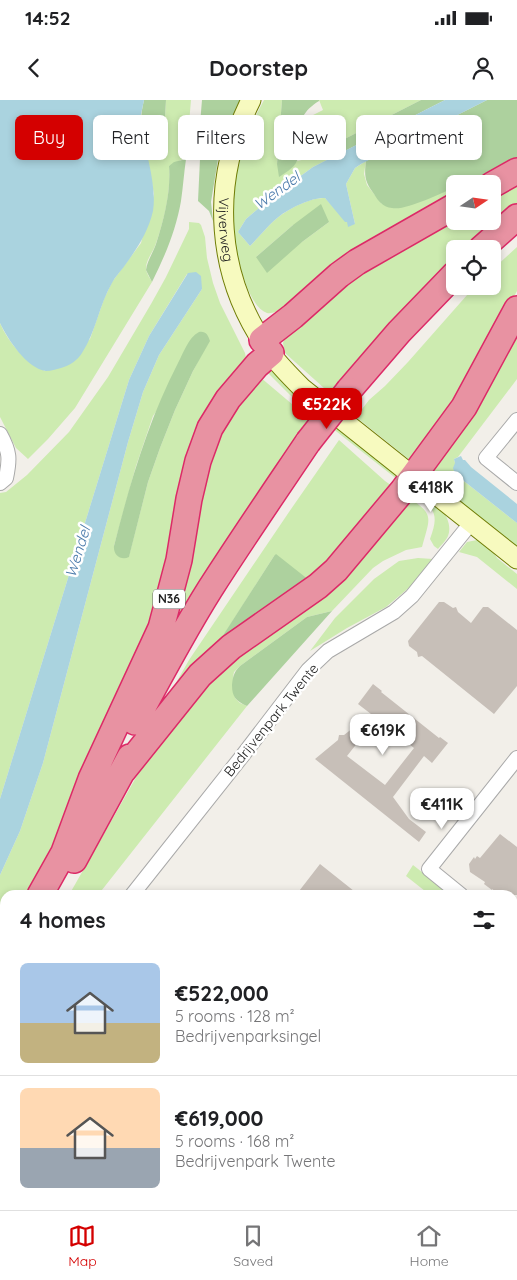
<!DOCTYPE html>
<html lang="en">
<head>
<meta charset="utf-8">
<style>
	:root { --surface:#fff; --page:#f2f2f2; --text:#202124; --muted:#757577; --line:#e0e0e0; --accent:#d40000 }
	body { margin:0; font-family:Quicksand,sans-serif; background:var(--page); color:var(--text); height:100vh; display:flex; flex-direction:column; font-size:19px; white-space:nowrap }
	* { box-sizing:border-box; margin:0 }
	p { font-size:16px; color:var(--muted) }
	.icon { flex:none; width:28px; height:28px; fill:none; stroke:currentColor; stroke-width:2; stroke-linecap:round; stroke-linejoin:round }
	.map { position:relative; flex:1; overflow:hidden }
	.panel { position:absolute; left:0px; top:790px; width:518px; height:320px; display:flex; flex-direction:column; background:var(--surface); border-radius:15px 15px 0 0; box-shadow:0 2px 8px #0003 }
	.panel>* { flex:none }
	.top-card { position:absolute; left:15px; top:15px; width:488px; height:45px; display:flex; gap:10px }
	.needle { width:32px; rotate:77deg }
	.buttons { position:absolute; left:446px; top:75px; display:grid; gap:10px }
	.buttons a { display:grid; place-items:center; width:55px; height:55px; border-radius:8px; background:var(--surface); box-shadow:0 2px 8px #0003; font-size:25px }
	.price { position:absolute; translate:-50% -42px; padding:0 11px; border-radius:10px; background:#fff; color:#222; font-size:16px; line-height:32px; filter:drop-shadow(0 1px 2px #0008) }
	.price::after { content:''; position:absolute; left:50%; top:30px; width:15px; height:11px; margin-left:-8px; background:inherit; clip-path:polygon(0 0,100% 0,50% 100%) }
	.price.active { background:var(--accent); color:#fff }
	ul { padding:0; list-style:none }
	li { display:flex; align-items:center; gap:15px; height:125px; padding:0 20px }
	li+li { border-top:1px solid var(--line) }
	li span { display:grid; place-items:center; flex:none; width:140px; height:100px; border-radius:8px; color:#555 }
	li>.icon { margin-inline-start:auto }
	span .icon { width:60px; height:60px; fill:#fffc; stroke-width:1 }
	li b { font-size:21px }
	h2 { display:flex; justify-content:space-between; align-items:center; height:60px; padding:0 20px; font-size:21px }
	.tag { padding:0 18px; border-radius:8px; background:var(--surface); box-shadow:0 2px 8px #0003; font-size:18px; line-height:45px }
	.tag.active { background:var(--accent); color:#fff }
	.status { display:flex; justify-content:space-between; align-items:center; height:35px; padding:0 25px; background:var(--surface); direction:ltr }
	.status svg { height:14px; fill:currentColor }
	header { display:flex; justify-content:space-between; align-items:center; height:65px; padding:0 20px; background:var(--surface); font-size:22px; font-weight:700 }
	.menu { display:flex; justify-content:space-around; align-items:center; height:70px; border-top:1px solid var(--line); background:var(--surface); font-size:14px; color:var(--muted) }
	.menu a { display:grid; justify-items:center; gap:2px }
	.menu .active { color:var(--accent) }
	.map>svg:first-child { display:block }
	.grass { fill:#cdebb0; fill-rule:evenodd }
	.forest { fill:#add19e }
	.water { fill:#aad3df }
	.building { fill:#c7bfb8; fill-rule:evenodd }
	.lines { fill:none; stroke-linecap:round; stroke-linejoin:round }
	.street-casing { stroke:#a9a9a9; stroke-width:16 }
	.secondary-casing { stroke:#707d05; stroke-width:21 }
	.highway-casing { stroke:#dc2a67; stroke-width:28 }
	.street { stroke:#fff; stroke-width:14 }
	.secondary { stroke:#f7fabf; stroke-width:19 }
	.highway { stroke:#e892a2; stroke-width:25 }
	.highway-bridge-casing { stroke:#dc2a67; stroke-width:28; stroke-linecap:butt }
	.highway-bridge { stroke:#e892a2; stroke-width:25 }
	.labels { text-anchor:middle; stroke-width:5; stroke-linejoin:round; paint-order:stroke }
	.shield { fill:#fff; stroke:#646464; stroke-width:1 }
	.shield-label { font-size:12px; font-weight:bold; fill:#222 }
	.street-label { font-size:14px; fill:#222; stroke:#fff }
	.water-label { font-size:15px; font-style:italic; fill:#4a7aab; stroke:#fff }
</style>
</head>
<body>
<div class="status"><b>14:52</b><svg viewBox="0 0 49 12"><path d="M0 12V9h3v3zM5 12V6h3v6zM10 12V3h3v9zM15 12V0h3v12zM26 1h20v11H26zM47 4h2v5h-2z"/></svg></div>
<header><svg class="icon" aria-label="back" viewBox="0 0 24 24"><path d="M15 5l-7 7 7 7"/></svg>Doorstep<svg class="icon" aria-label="person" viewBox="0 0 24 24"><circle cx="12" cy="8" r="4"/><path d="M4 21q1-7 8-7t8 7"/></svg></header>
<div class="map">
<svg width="517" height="1110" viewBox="0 0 517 1110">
	<rect width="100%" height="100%" fill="#f2efe9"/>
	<path class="grass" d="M 166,0 L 191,0 L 186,59 L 183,59 L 169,66 C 171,93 164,121 155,146 C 152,153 146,161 146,168 C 146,173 150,178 152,182 L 75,308 L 48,339 L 28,359 L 16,348 L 0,317 L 0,223 C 9,244 24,260 45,271 L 90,239 L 104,199 L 112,182 L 141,143 L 154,94 L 144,43 L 155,46 L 164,35 Z
		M 264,0 L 282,0 L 277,64 L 289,70 L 297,61 L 306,59 L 323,50 L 327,60 L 313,67 L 273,96 L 246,119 L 238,132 L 250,146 C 260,136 270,123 281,115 C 292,107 312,97 325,98 L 347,122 L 355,124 L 346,84 L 355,68 L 366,61 L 364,74 L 367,85 L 382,104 L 443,92 L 455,88 L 455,93 L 361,147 L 282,210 C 277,211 272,214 267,213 C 242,204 230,125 232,102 C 233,88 236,74 239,60 C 243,39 254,19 264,0 ZM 329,122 L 302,142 L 256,157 L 293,125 Z
		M 319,0 L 421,0 L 329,47 L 313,15 L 323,10 Z
		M 517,77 L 517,110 L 476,149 L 455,149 L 455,169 L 334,297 L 285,253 L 283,243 L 285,237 L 335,186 L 455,113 L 455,121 L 492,121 L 493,91 Z
		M 189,122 L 199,123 L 201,125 L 205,137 L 207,158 L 213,183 L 220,203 L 245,253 L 246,258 L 175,463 L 33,795 L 5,795 L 5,834 L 0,840 L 0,775 L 20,731 L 43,663 L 128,342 L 143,292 L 159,255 L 202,189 L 187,174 L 149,236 L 129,280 L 0,699 L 0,393 L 6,392 L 27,375 L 69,332 L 86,308 L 108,277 L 151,204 L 166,177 L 189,129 ZM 209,238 L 208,244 L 204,250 L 193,271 L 175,310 L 160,348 L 148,382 L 129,456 L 114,446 L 136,366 L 153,316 Z
		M 517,147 L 517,191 L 474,271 L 411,361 L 356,317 L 369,300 L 385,286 L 408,262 L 475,186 L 492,186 L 493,169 Z
		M 517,233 L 517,279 L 458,357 L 454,359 L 455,363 L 455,374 L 517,423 L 517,448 L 437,386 L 432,376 L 431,368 Z
		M 271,271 L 278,273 L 397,374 L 398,380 L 290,295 L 267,272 Z
		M 260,277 L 312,321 L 178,518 L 190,466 L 196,438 L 200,402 L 218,331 Z
		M 339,340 L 385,381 L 395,388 L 314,484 L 274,456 L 220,541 L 147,634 L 189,560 L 289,412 Z
		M 417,396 C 422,398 428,399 432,401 C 443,408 453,423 448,436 C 446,441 441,445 438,449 L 434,446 L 430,439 C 438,417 437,410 417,396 Z
		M 408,397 C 435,415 430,417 422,447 L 406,450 L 383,461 L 373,468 L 332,511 L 307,517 L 240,566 L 234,572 L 233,577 L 235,598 L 240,603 L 247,606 L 98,795 L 69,795 L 146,660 L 177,609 Z
		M 477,440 L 488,444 L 497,458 L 517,474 L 517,489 L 477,457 L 459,452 L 467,442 Z
		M 418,458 L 433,459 L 430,465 L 411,486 L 386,507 L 347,528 L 310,551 L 335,518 L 374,479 L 399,461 Z
		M 413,765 L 451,795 L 430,795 L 406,776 Z
		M 5,938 L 5,1010 L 0,1016 L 0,945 Z"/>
	<path class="forest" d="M 144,0 L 166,0 L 164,35 L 160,44 L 155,46 L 144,43 C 140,25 140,18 144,0 Z
		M 202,0 L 241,0 L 233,15 L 219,53 L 211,102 L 213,121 L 209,111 L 198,101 L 200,59 L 199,36 Z
		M 282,0 L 319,0 L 319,1 C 301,12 298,24 299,45 C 299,50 300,56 297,61 C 294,68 285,73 279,77 L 277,64 Z
		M 421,0 L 445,0 L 327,60 L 323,50 Z
		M 487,0 L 517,0 L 517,58 L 471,84 L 455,84 L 455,88 C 440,93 406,111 392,108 C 383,107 378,101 374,94 C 365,82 364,76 366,61 Z
		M 186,59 C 184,73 183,87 181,101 C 176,130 165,156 152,182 L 146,170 C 147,161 153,153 156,144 C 164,119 171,92 169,66 L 174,62 Z
		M 321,104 L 329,122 L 302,142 L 267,173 L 256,157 L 293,125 Z
		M 199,232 C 206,231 208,235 210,241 L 193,271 L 175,310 L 160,348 L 148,382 L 129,457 C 121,461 113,455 114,446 C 130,383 148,321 178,263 C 184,252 188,238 199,232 Z
		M 276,454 L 314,484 L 220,541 L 222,537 L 274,456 Z
		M 332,511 L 247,606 C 236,601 232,597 232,585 C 233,576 234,572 240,566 L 307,517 Z"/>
	<path class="water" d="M 0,0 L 144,0 L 140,19 L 141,28 C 146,52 157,87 153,111 C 148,133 136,150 123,168 C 119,173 115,177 112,183 C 99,205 96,232 82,253 C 78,260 69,266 61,268 C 56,269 51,271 46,271 C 27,269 7,238 0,223 Z
		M 445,0 L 487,0 L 361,64 L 355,68 L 346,84 L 355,124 L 348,127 L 347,122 L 345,122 L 325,98 C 313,97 292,107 281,115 C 270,123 260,136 250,146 L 238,132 L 246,119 L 273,96 L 313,67 Z
		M 196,172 L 201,176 L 202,189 L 159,255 L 143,292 L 128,342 L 43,663 L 20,731 L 0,775 L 0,699 L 129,280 L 149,236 L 188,173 Z
		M 461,356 L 463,360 L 465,360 L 471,367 L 517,404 L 517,423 L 455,374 L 453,368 L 455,363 L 454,359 Z"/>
	<path class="building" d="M 439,502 L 444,502 L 453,508 L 456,507 L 458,512 L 471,523 L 483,507 L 488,507 L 517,530 L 517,586 L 494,614 L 422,556 L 418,557 L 417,552 L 409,546 L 408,541 Z
		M 373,584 L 382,591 L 381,592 L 439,638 L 440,637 L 448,643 L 432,663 L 424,656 L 393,697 L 409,719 L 426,732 L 419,742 L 315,659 L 338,640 L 339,635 L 344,635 L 371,614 L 358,604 ZM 377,618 L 414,648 L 385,685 L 347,656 Z
		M 500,734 L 517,747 L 517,795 L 500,795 L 492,789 L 492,790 L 484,784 L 485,782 L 470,772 L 469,764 L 474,757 L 475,759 L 477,756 L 480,758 Z
		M 320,764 L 359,795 L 296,795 Z"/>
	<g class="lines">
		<defs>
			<path id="street" d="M 517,320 L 486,358 L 517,383
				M 0,334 C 10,352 10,359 6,378 L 0,383
				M 132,795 L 243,655 L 308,570 L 328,551 L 394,512 L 412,496 L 471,423
				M 461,795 L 429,769 L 517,658
				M 512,836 L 517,840
				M 0,1025 L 5,1019"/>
			<g id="secondary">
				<path id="s1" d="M 251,0 C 209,84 215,178 271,254 C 280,266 291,277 302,288 L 517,459"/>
			</g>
			<path id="highway" d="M 492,85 L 517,71
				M 481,149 L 517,117
				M 262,240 L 293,216 L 339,175 L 357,162 L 455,106
				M 349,290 L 399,232 L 455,174
				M 135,622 C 159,577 183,532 210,489 C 242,439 275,391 308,342
				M 123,671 L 200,575 L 231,547 L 318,486 L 336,470 L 403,390 L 464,307 L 517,209
				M 64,752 L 91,679 L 161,528 L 179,460 L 189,399 L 198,361 L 210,328 L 228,299 L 257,265 L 271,253
				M 74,760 L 130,657
				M 40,795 L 72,738
				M 0,867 L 5,858
				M 0,893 L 5,884"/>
		</defs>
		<use href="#street" class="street-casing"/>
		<use href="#secondary" class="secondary-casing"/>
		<use href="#highway" class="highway-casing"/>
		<use href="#street" class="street"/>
		<use href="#secondary" class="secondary"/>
		<use href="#highway" class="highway"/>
		<defs>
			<path id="highway-bridge" d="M 308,342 L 349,290"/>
		</defs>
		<use href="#highway-bridge" class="highway-bridge-casing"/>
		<use href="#highway-bridge" class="highway-bridge"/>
	</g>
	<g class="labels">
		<rect class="shield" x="153" y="489.5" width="32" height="19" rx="4"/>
		<g class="shield-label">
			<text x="169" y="503">N36</text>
		</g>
		<g class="street-label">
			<text dy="5" stroke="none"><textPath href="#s1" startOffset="134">Vijverweg</textPath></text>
			<text transform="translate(271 620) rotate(-51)" y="5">Bedrijvenpark Twente</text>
		</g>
		<g class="water-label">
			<text transform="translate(277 91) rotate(-36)" y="5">Wendel</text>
			<text transform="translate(78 452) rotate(-73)" y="5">Wendel</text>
		</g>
	</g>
</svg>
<div class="buttons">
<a><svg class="needle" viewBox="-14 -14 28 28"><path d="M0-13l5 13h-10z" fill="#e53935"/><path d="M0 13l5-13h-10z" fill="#757577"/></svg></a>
<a><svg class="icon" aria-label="locate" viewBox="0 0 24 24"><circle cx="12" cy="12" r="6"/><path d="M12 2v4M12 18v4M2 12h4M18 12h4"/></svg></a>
</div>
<b class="price active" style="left:327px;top:330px">€522K</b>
<b class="price" style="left:431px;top:413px">€418K</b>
<b class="price" style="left:383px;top:656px">€619K</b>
<b class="price" style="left:442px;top:730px">€411K</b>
<div class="top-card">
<a class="tag active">Buy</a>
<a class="tag">Rent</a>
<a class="tag">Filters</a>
<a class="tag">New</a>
<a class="tag">Apartment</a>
</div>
<section class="panel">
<h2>4 homes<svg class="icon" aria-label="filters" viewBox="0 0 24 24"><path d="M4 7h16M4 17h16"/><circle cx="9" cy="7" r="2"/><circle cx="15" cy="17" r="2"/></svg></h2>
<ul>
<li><span style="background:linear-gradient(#a9c7e8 60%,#c2b280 0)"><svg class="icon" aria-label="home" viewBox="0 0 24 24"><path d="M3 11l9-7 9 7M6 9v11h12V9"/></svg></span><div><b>€522,000</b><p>5 rooms · 128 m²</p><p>Bedrijvenparksingel</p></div></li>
<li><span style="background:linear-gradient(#ffd9b3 60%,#9aa5b1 0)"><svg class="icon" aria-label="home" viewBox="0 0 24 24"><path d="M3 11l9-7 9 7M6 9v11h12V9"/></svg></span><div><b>€619,000</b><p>5 rooms · 168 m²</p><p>Bedrijvenpark Twente</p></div></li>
</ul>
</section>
</div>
<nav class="menu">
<a class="active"><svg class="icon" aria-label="map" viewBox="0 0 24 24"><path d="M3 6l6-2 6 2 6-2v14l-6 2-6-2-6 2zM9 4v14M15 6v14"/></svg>Map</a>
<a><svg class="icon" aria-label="saved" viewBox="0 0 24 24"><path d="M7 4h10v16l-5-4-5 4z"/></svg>Saved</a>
<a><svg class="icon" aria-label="home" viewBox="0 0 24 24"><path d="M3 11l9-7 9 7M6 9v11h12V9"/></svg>Home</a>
</nav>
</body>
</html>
